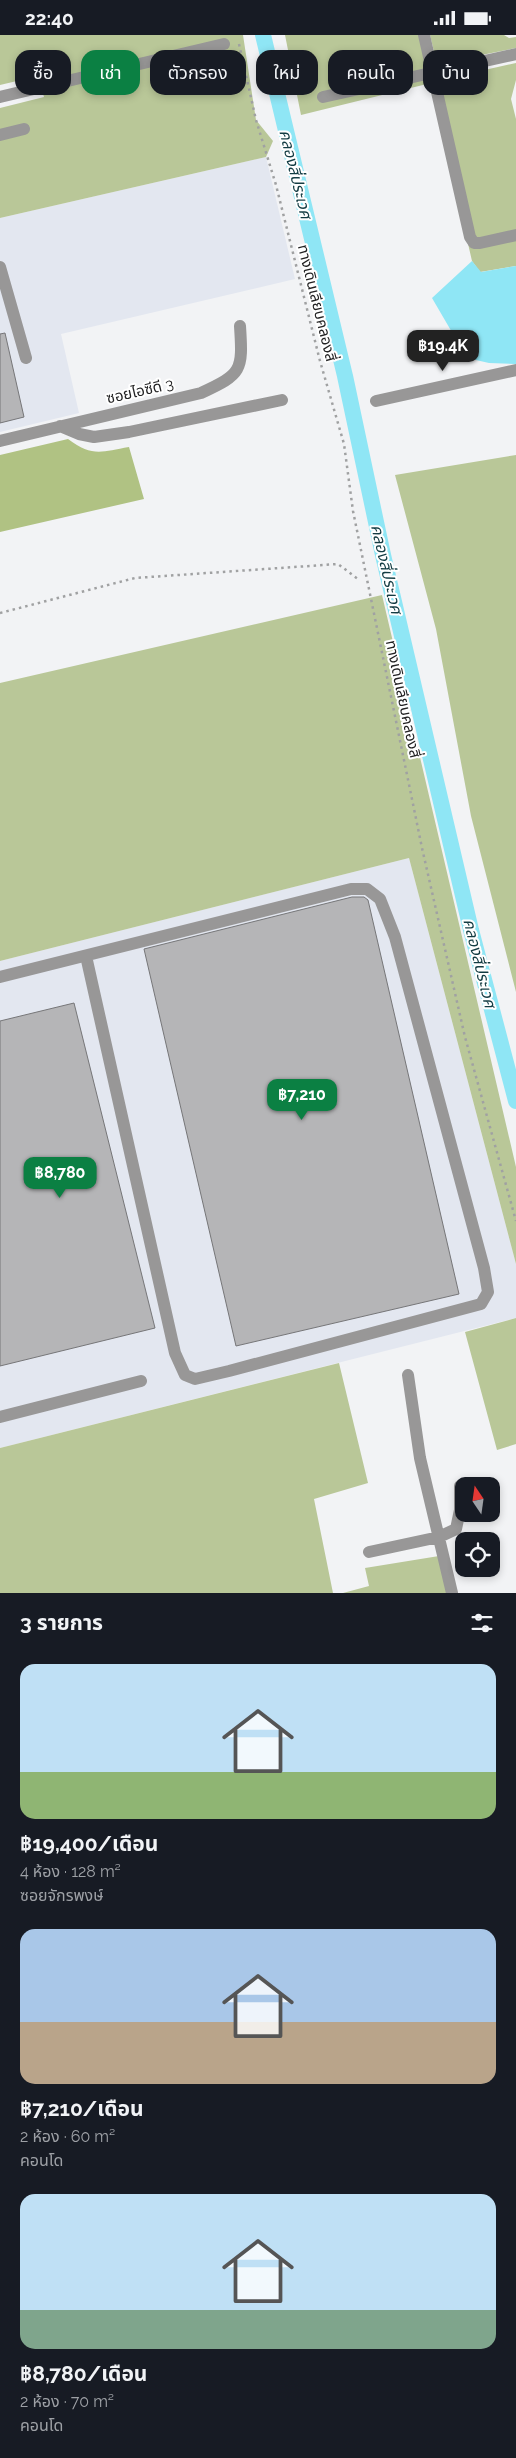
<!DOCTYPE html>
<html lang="th">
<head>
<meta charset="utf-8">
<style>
	:root { --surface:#171b24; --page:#242831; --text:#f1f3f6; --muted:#9ea1a6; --accent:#0b8043 }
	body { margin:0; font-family:Raleway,"Noto Sans Thai",sans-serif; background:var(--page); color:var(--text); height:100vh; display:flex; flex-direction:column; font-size:19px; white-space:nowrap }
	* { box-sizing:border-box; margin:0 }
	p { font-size:16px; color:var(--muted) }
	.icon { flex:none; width:28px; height:28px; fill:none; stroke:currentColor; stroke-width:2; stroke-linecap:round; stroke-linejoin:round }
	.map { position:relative; height:1558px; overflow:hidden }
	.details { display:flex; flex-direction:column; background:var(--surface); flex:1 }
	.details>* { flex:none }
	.banner { position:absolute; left:15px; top:15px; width:486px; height:45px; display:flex; gap:10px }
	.needle { width:32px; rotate:347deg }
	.controls { position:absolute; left:455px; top:1442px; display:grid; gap:10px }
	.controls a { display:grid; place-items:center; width:45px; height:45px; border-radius:10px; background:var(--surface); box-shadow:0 2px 8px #0003; font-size:25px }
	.price { position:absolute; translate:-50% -42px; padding:0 11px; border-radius:10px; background:var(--accent); color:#fff; font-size:16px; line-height:32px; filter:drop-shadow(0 1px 2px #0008) }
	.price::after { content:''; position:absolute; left:50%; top:30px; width:15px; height:11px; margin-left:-8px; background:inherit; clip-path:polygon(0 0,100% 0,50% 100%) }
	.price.current { background:#222; color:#fff }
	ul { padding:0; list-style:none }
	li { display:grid; align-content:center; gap:10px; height:265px; padding:0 20px }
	li span { display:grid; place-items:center; height:155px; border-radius:15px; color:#555 }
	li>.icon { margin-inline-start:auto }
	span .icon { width:90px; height:90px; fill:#fffc; stroke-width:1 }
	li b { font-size:21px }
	h2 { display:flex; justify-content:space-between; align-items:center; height:60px; padding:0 20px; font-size:21px }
	.chip { padding:0 18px; border-radius:15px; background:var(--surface); box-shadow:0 2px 8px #0003; font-size:18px; line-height:45px }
	.chip.current { background:var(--accent); color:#fff }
	.status { display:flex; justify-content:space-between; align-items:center; height:35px; padding:0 25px; background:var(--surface); direction:ltr }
	.status svg { height:14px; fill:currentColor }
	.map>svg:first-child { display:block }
	.built { fill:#e3e7f0 }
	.green { fill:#b9c798 }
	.forest { fill:#b0c283 }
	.water { fill:#8fe6f5 }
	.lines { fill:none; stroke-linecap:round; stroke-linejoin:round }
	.canal { stroke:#8fe6f5; stroke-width:16 }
	.building { fill:#b5b5b7; stroke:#767678 }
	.path { stroke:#a0a1a2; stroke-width:2.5; stroke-dasharray:2.5 4; stroke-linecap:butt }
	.minor { stroke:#989797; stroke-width:12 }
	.labels { text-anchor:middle; stroke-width:4; stroke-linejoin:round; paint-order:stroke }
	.street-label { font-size:15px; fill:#222223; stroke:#fff }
	.water-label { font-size:16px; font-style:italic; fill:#133c43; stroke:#fff }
</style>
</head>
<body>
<div class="status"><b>22:40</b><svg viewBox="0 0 49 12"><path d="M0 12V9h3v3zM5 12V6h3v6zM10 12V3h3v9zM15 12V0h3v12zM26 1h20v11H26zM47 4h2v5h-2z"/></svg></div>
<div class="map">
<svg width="516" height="1558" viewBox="0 0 516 1558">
	<rect width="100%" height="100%" fill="#f2f3f5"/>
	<path class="built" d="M 266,122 L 295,244 L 61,299 L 79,378 L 0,397 L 0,183 Z
		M 409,823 L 516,1229 L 516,1283 L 0,1413 L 0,926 Z"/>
	<path class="green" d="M 0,0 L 243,0 L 256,85 L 273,106 L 266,122 L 0,183 L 0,73 L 44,62 L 38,41 L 0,50 Z
		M 285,0 L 419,0 L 431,47 L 516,28 L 516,45 L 511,64 L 516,84 L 516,231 L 480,237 L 472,226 L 431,48 L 301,80 Z
		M 430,0 L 504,0 L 509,3 L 516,2 L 516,13 L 437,29 Z
		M 516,420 L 516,957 L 471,781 L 436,594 L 395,440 Z
		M 382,560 L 516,1132 L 516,1229 L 409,823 L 0,926 L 0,648 Z
		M 516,1283 L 516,1409 L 497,1415 L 465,1297 Z
		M 339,1328 L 368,1448 L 314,1464 L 333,1558 L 0,1558 L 0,1413 Z
		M 439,1521 L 447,1558 L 343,1558 L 369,1551 L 365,1533 Z"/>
	<path class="forest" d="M 68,404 C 92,422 101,417 129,412 L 144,464 L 0,497 L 0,420 Z"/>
	<path class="water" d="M 472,226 L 481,237 L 516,231 L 516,329 L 489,328 L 467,323 L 432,263 Z"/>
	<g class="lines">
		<path class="canal" d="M 263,0 L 345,341 L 383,520 L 471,895 L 516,1066"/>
	</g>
	<path class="building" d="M 5,298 L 24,382 L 0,388 L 0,299 Z
		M 352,862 L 364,862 L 368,865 L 459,1259 L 236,1311 L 144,914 Z
		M 74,968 L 155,1293 L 0,1331 L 0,986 Z"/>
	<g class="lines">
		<path class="path" d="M 239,9 L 256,85 L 276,150 L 320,326 L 344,409 L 353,476 L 422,813 L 465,1002 L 516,1186
			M 0,578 L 135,543 L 338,529 L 358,544"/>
		<path class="minor" d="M 424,0 L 470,202 L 474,208 L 480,208 L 516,200
			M 0,62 L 224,9
			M 323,62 L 516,19
			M 0,100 L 24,94
			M 0,232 L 26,323
			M 376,366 L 516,335
			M 60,391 L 79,399 L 94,402 L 129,397 L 282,365
			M 0,406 L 201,358 C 242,339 243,336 240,291
			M 0,942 L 351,854 L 367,854 L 380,864 L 395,902 L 484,1233 L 488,1257 L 481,1269 L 229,1336 L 195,1344 L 185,1340 L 175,1318 L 86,921
			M 408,1340 L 420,1423 L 452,1558
			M 0,1382 L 141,1346
			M 369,1517 L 439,1502 L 456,1494 L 460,1475 L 460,1451"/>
	</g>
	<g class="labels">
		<g class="street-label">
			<text transform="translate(317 268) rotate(76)" y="5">ทางเดินเลียบคลองสี่</text>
			<text transform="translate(140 356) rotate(-13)" y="5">ซอยไอซีดี 3</text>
			<text transform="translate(403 664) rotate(78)" y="5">ทางเดินเลียบคลองสี่</text>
		</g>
		<g class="water-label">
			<text transform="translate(296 139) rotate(76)" y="6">คลองสี่ประเวศ</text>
			<text transform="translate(387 534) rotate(77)" y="6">คลองสี่ประเวศ</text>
			<text transform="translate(480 928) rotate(76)" y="6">คลองสี่ประเวศ</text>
		</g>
	</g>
</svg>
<div class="controls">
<a><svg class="needle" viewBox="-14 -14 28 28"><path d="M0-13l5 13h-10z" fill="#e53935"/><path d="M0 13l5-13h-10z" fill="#9ea1a6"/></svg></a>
<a><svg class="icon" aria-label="locate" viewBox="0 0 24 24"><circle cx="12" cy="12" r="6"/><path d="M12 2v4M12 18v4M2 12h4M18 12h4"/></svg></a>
</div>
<b class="price current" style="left:443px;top:337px">฿19.4K</b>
<b class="price" style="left:302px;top:1086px">฿7,210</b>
<b class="price" style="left:60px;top:1164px">฿8,780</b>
<div class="banner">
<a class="chip">ซื้อ</a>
<a class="chip current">เช่า</a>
<a class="chip">ตัวกรอง</a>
<a class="chip">ใหม่</a>
<a class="chip">คอนโด</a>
<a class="chip">บ้าน</a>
</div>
</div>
<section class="details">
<h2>3 รายการ<svg class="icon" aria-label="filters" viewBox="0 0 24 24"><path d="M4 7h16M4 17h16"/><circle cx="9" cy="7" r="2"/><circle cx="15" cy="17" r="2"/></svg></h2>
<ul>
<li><span style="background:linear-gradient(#bfe0f5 70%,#8fb573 0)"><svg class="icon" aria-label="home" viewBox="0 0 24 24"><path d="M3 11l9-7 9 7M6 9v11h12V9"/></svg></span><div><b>฿19,400/เดือน</b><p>4 ห้อง · 128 m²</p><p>ซอยจักรพงษ์</p></div></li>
<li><span style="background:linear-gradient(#a9c7e8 60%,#b9a48a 0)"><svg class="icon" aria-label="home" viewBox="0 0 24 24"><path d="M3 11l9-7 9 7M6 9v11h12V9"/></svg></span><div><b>฿7,210/เดือน</b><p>2 ห้อง · 60 m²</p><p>คอนโด</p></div></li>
<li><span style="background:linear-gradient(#bfe0f5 75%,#7fa58c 0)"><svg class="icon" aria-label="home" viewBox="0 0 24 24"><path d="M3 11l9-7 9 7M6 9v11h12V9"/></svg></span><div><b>฿8,780/เดือน</b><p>2 ห้อง · 70 m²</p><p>คอนโด</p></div></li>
</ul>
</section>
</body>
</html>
